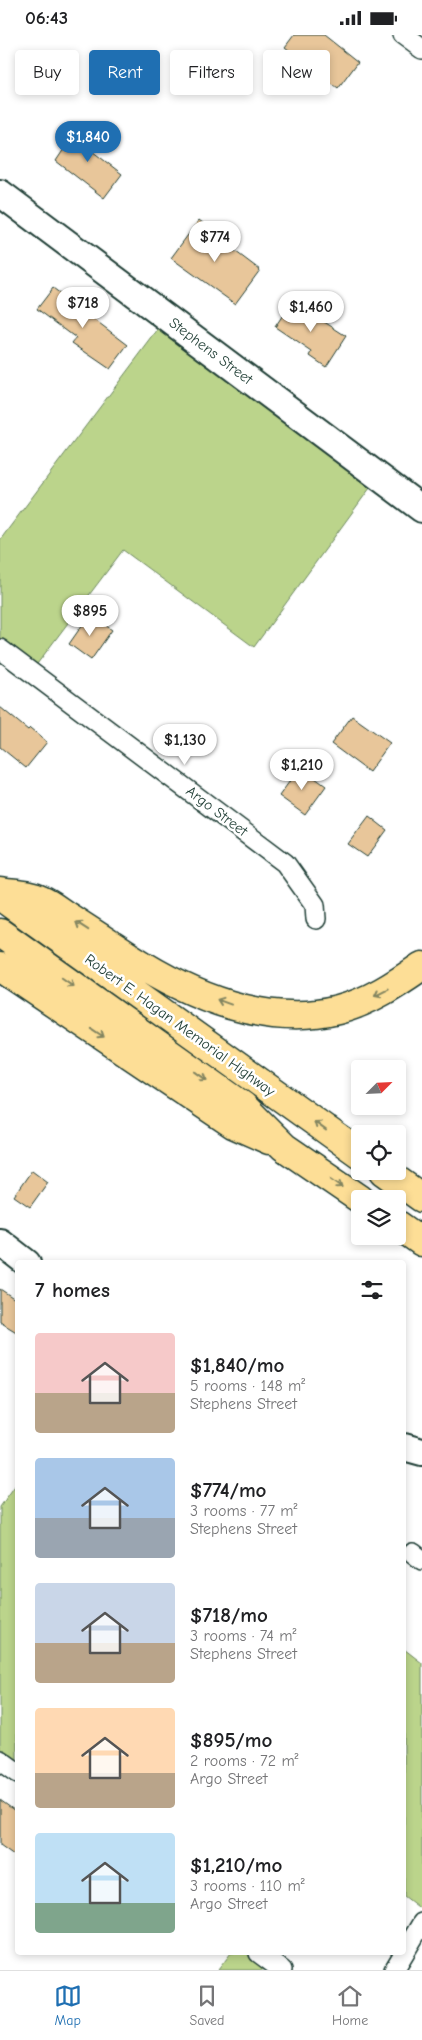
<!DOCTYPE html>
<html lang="en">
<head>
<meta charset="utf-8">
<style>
	:root { --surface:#fff; --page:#f6f6f6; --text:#202124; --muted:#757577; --line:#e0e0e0; --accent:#1f6fb2 }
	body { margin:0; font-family:"Comic Neue",sans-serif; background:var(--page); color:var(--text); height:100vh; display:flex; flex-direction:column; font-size:19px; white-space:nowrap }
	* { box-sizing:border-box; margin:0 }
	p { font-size:16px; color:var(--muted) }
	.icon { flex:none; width:28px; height:28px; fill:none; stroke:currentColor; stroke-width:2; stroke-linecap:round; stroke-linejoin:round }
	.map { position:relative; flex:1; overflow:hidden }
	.drawer { position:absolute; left:15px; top:1225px; width:391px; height:695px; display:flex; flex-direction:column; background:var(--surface); border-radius:5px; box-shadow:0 2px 8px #0003 }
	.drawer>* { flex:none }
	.hud { position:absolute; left:15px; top:15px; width:392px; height:45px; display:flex; gap:10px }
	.needle { width:32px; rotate:66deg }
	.tools { position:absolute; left:351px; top:1025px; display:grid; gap:10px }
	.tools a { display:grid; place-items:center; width:55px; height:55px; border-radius:5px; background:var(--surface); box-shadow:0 2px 8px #0003; font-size:25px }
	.price { position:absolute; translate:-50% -42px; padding:0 11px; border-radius:18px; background:#fff; color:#222; font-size:16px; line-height:32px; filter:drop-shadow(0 1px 2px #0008) }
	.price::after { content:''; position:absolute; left:50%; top:30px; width:15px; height:11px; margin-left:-8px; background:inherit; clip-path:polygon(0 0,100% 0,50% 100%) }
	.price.active { background:var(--accent); color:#fff }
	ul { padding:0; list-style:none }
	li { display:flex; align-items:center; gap:15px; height:125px; padding:0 20px }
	li span { display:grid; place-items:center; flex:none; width:140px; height:100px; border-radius:5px; color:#555 }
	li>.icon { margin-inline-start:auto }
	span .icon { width:60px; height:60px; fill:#fffc; stroke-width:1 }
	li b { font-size:21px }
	h2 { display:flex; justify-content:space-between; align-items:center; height:60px; padding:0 20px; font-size:21px }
	.pill { padding:0 18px; border-radius:5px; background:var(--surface); box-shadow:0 2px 8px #0003; font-size:18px; line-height:45px }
	.pill.active { background:var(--accent); color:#fff }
	.status { display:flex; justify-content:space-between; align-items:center; height:35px; padding:0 25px; background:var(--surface); direction:ltr }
	.status svg { height:14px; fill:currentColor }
	.dock { display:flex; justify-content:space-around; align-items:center; height:70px; border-top:1px solid var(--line); background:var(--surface); font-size:14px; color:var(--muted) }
	.dock a { display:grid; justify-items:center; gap:2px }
	.dock .active { color:var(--accent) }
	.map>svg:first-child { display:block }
	.green { fill:#bbd48b; stroke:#6d8860 }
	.building { fill:#e8c69a; stroke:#1f3d34 }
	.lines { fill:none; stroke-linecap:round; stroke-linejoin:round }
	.street-casing { stroke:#1f3d34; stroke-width:22 }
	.secondary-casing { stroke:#1f3d34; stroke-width:30 }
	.highway-casing { stroke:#1f3d34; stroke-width:31 }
	.street { stroke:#fff; stroke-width:19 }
	.secondary { stroke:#fff; stroke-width:26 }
	.highway { stroke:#fdde96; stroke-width:28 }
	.oneway { stroke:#838560 }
	.labels { text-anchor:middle; stroke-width:5; stroke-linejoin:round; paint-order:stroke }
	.street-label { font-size:15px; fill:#1f3d34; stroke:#fff }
</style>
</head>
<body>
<div class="status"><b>06:43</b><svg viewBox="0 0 49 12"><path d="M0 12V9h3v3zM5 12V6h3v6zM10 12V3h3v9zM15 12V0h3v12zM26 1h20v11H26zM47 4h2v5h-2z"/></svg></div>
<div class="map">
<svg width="422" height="1935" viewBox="0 0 422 1935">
	<rect width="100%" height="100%" fill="#fff"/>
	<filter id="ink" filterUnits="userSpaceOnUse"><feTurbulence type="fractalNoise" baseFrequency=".02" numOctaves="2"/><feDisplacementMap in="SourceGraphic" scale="10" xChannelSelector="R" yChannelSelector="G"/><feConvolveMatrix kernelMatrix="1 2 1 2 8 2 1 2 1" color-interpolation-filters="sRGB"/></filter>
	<g filter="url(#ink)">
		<path class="green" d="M 167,283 L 378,442 L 254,612 L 123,515 L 31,637 L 0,614 L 0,505 Z
			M 17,1448 L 17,1738 L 0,1725 L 0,1472 Z
			M 404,1614 L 422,1628 L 422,1875 L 404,1861 Z
			M 231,1918 L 259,1918 L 282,1935 L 218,1935 Z"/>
		<path class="building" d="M 294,0 L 324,0 L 358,27 L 338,54 L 285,12 Z
			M 80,90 L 95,101 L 88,113 L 122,139 L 104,163 L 56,126 Z
			M 199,185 L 221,202 L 219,204 L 260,235 L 235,269 L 171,223 Z
			M 53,253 L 128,310 L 110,334 L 72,308 L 76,303 L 37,274 Z
			M 292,266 L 346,301 L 326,332 L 310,321 L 312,317 L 275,292 Z
			M 90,579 L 112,595 L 91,625 L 69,609 Z
			M 0,672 L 28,695 L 30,693 L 47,707 L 26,733 L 0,712 Z
			M 352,681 L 390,708 L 369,737 L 331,709 Z
			M 300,732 L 326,751 L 305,780 L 279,761 Z
			M 369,781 L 387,795 L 367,822 L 348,809 Z
			M 32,1135 L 48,1147 L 30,1172 L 14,1161 Z
			M 0,1254 L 18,1266 L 18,1298 L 0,1287 Z
			M 0,1765 L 18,1778 L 18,1823 L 0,1810 Z"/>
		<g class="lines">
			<defs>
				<path id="street" d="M 403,0 L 422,14
					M 0,614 L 285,828 L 315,870 L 316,884
					M 413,1518 L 422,1525
					M 0,1725 L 18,1738
					M 259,1918 L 282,1935
					M 394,1935 L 422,1888"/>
				<path id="secondary" d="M 0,158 L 422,474
					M 0,1207 L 27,1228
					M 404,1412 L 422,1417"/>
				<path id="highway" d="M 0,857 C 12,859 30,859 41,865 C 51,869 60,877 70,883 C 90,896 110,909 130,922 C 190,961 267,993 338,975 C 369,967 396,949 422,931
					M 0,861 L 360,1119
					M 0,898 L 243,1071 L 284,1112 L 360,1164
					M 0,932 L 233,1089 L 269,1105
					M 384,1136 L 422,1163
					M 398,1190 L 422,1207"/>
			</defs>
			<use href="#street" class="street-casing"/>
			<use href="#secondary" class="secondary-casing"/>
			<use href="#highway" class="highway-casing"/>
			<use href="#street" class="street"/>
			<use href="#secondary" class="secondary"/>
			<use href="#highway" class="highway"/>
		</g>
		<defs><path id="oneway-shaft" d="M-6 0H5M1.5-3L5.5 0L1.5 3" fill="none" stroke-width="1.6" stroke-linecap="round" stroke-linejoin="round" transform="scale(1.25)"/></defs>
		<g class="oneway">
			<use href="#oneway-shaft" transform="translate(82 891) rotate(-147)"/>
			<use href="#oneway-shaft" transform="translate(68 947) rotate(35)"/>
			<use href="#oneway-shaft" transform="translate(381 957) rotate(153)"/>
			<use href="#oneway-shaft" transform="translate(224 967) rotate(-160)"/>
			<use href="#oneway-shaft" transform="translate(98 998) rotate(34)"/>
			<use href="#oneway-shaft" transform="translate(201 1041) rotate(36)"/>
			<use href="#oneway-shaft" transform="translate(320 1091) rotate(-144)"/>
			<use href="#oneway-shaft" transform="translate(337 1148) rotate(35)"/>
		</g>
	</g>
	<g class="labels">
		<g class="street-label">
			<text transform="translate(211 316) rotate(37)" y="5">Stephens Street</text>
			<text transform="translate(217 776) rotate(37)" y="5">Argo Street</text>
			<text transform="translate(180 990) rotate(36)" y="5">Robert E. Hagan Memorial Highway</text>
		</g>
	</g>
</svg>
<div class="tools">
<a><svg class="needle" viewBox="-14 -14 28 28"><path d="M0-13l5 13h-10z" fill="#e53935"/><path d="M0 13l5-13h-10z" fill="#757577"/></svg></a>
<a><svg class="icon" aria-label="locate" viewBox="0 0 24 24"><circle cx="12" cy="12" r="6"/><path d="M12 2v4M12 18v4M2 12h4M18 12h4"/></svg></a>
<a><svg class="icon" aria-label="layers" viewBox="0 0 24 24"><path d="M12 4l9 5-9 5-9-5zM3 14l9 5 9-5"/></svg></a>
</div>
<b class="price active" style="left:88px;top:128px">$1,840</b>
<b class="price" style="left:215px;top:228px">$774</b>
<b class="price" style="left:83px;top:294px">$718</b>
<b class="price" style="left:311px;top:298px">$1,460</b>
<b class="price" style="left:90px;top:602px">$895</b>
<b class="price" style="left:185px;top:731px">$1,130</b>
<b class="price" style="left:302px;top:756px">$1,210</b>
<div class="hud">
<a class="pill">Buy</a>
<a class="pill active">Rent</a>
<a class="pill">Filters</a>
<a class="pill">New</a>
</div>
<section class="drawer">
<h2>7 homes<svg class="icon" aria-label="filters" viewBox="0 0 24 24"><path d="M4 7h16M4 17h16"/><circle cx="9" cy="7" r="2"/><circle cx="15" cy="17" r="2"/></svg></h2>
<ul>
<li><span style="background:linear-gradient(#f6c9c9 60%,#b9a48a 0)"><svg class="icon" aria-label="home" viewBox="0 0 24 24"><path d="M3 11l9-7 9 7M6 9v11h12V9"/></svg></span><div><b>$1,840/mo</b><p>5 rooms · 148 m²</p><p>Stephens Street</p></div></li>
<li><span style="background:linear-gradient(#a9c7e8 60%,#9aa5b1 0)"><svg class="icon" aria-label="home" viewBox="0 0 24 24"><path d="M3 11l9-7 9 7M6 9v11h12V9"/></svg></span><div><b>$774/mo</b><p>3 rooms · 77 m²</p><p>Stephens Street</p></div></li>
<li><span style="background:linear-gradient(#c9d6e8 60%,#b9a48a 0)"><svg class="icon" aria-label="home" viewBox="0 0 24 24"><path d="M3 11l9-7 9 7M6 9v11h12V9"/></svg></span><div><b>$718/mo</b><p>3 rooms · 74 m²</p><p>Stephens Street</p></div></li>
<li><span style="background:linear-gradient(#ffd9b3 65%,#b9a48a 0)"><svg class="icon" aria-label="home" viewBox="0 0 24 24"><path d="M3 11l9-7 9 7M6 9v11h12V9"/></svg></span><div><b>$895/mo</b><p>2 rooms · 72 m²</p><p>Argo Street</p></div></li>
<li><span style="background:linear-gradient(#bfe0f5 70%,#7fa58c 0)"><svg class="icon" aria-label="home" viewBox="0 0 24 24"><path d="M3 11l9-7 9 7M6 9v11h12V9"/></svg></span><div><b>$1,210/mo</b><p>3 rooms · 110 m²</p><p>Argo Street</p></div></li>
</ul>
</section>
</div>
<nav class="dock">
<a class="active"><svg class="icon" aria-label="map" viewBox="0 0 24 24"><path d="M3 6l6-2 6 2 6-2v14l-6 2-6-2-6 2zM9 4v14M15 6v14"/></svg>Map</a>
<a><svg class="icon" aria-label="saved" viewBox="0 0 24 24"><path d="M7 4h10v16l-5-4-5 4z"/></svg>Saved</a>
<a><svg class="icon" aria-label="home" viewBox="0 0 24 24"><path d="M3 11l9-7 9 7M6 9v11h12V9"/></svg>Home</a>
</nav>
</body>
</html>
